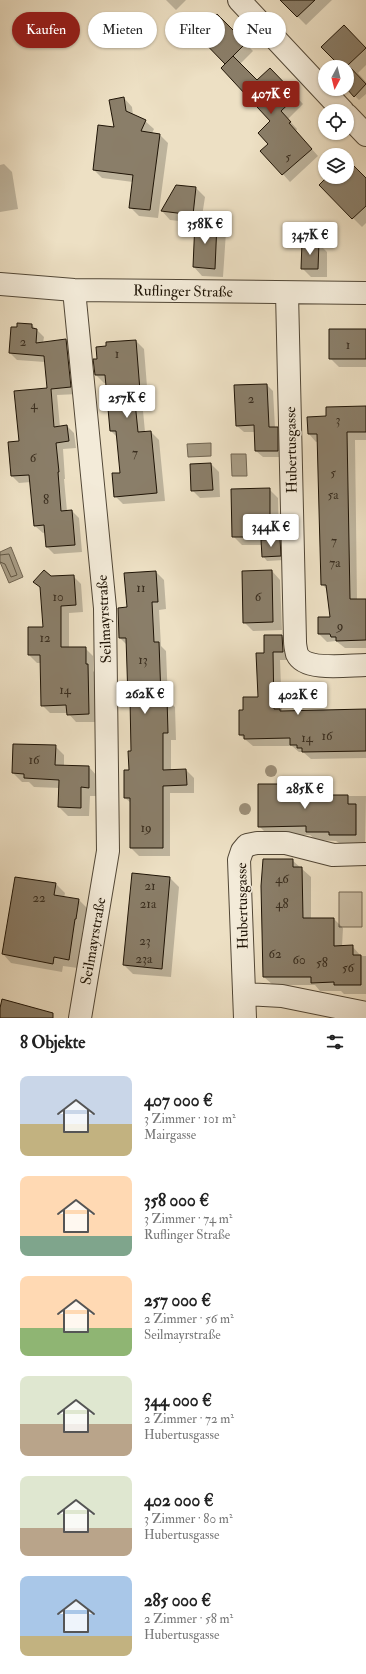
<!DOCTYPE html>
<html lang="de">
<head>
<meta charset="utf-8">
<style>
	:root { --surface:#fff; --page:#f6f6f6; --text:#222; --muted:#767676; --accent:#8f2418 }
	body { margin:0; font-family:"IM FELL Double Pica",serif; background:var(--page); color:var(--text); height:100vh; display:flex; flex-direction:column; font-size:15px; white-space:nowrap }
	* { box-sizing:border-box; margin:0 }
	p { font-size:13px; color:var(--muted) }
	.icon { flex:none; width:22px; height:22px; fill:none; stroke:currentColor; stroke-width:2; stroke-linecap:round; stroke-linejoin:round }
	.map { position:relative; height:1018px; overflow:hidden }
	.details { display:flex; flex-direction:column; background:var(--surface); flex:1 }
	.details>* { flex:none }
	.top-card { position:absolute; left:12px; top:12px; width:342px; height:36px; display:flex; gap:8px }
	.needle { width:26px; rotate:187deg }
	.controls { position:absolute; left:318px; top:60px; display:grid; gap:8px }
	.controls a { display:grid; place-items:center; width:36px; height:36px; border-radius:50%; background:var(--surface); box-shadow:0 1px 3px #0004; font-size:20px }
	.price { position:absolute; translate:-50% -34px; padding:0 9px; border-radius:4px; background:#fff; color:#222; font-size:13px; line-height:26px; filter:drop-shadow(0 1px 2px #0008) }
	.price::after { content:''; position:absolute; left:50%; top:24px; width:12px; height:9px; margin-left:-6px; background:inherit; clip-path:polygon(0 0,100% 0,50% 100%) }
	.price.active { background:var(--accent); color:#fff }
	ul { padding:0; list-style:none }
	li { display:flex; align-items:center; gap:12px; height:100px; padding:0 20px }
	li span { display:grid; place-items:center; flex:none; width:112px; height:80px; border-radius:8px; color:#555 }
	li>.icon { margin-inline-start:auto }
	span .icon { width:48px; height:48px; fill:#fffc; stroke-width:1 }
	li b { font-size:17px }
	h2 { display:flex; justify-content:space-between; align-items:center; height:48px; padding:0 20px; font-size:17px }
	.tag { padding:0 14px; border-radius:18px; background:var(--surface); box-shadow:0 1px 3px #0004; font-size:14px; line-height:36px }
	.tag.active { background:var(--accent); color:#fff }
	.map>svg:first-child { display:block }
	.green { fill:#cabda4; stroke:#746855 }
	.water { fill:#a79b83; stroke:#716551 }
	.shadow { fill:#0003 }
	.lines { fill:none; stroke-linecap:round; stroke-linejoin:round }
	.shore { stroke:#635844; stroke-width:1 }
	.building { fill:#8a7e69; stroke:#1f1406 }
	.minor-casing { stroke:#524736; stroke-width:24 }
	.minor { stroke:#f3ebd9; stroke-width:22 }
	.tree { fill:#9d907a }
	.labels { text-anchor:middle; stroke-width:3; stroke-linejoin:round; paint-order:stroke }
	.number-label { font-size:13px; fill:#3a2e1f }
	.street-label { font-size:15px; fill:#1f1406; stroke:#f3ebd9 }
</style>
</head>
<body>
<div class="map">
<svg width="366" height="1018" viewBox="0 0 366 1018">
	<rect width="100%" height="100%" fill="#ede0c4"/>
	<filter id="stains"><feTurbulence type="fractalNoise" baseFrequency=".005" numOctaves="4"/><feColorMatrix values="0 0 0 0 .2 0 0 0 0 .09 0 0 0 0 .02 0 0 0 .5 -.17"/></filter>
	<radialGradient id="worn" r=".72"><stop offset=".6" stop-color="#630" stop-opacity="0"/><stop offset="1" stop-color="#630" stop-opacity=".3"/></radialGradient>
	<path class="green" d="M 339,892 L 362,892 L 362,927 L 339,927 Z"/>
	<path class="water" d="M 211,443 L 211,456 L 188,457 L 187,444 Z
		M 231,454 L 246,454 L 247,476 L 232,476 Z
		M 11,547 L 23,577 L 9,583 L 0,562 L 0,552 Z"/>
	<path class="shadow" d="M 166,0 L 186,0 L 176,10 Z
		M 281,0 L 332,0 L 306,25 Z
		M 217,15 L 253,51 L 240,64 L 257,81 L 277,76 L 303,104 L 288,119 L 297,129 L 296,131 L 318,156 L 290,182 L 262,151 L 269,144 L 272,121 L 226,64 Z
		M 344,26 L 366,49 L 366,65 L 358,73 L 366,82 L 366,94 L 359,100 L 347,88 L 347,67 L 342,67 L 322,47 Z
		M 124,98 L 132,107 L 133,116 L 145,121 L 154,129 L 152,133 L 159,134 L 168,143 L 158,218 L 139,216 L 130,207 L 133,182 L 102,178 L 94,170 L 115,129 Z
		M 347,160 L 366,179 L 366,223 L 362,227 L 320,185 L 328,177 L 347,177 Z
		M 4,164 L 12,172 L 18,209 L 0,212 L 0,165 Z
		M 177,186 L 196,188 L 205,197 L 201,223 L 217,224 L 226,232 L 223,277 L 202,276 L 194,267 L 196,223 L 170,220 L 162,211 Z
		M 318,243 L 327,252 L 327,277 L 311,277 L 302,268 Z
		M 32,325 L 44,337 L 43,343 L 66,340 L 73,347 L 78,394 L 57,395 L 60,427 L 67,426 L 74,433 L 76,448 L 63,449 L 65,479 L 64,479 L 67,511 L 72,511 L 79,518 L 82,552 L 54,554 L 47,547 L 46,532 L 43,533 L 35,526 L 31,482 L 19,483 L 12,476 L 20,442 L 48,389 L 45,362 L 17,360 L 10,353 Z
		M 366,330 L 366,367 L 339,367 L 330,358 Z
		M 136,341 L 144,349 L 148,399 L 142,400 L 145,432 L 151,432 L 159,440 L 165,501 L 123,504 L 115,496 L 121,474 L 118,438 L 111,431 L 107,383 L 104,383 L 96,375 L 98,360 L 107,347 L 107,342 Z
		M 267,385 L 273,391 L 275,428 L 277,428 L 284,435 L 284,457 L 263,457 L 256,451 L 256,432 L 244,432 L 237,426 Z
		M 366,407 L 366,440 L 355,440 L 357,600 L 366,600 L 366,648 L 345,648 L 336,641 L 327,642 L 319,634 L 332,618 L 328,591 L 322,584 L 319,441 L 316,442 L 309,434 L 327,417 Z
		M 211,464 L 219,472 L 220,497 L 200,498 L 192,490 Z
		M 269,489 L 278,498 L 279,540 L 284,545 L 284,560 L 267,561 L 263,556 L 263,545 L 242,545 L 233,536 Z
		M 272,571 L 280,580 L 282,630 L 253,631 L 244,622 Z
		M 156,572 L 164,580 L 166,609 L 159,610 L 161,646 L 166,651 L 168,701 L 175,707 L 176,740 L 171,740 L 171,770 L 186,770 L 194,778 L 194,793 L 170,793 L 170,856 L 139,856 L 131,848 L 131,803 L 125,798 L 132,752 L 131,700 L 129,699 L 128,646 L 120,638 L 119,609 L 128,608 L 125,574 Z
		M 73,576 L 81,584 L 83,612 L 69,613 L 69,648 L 85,648 L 93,656 L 93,671 L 95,673 L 97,722 L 76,722 L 68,713 L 50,713 L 42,705 L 41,663 L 37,663 L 29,655 L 44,628 L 41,589 L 35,582 L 51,577 Z
		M 282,636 L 290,644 L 291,660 L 280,660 L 282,712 L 366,710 L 366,758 L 311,759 L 303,752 L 299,752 L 292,746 L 253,746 L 240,735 L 244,711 L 259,698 L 265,654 Z
		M 55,746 L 64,755 L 64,766 L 89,767 L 97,776 L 97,796 L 90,796 L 89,816 L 68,816 L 59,807 L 60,788 L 34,787 L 29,782 L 22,782 L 13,773 Z
		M 259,785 L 299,785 L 304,791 L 324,791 L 329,796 L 366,796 L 365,843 L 339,843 L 336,841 L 316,840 L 310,835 L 268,835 L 259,826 Z
		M 292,860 L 311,877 L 311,919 L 334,919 L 343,928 L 342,946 L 352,946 L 361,956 L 366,956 L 366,994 L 344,994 L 341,991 L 320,991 L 315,985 L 273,985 L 264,977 Z
		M 16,878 L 56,884 L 65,893 L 64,898 L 79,900 L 88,909 L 85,927 L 83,927 L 78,968 L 63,966 L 62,972 L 11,963 L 3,954 Z
		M 170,878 L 179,887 L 171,977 L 133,974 L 124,965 Z"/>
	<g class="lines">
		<path class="shore" d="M 0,555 L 9,554 L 17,575 L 11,577 L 5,564 L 0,562"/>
	</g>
	<path class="building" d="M 280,0 L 315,0 L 297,17 Z
		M 217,14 L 246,43 L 225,64 L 196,34 Z
		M 344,25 L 366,48 L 348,65 L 366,84 L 354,97 L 347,89 L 347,66 L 341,67 L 321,47 Z
		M 233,56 L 257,80 L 270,68 L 297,96 L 281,111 L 291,122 L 289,123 L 312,149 L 282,175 L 260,151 L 268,144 L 258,133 L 270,121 L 221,68 Z
		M 124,97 L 126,111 L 146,120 L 141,131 L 160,134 L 150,210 L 129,208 L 133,175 L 93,170 L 98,125 L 114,127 L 109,100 Z
		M 347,159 L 366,178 L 366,206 L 352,219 L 319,185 L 327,177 L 347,177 Z
		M 176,185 L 196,187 L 193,215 L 161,211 Z
		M 195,221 L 217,223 L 215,269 L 193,267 Z
		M 302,242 L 319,242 L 318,269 L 301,269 Z
		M 17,323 L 32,324 L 32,328 L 37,329 L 36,343 L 66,339 L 71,387 L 51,389 L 54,427 L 67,425 L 69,441 L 56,443 L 59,472 L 58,472 L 61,511 L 72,510 L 75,545 L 46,547 L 44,525 L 34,526 L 29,475 L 11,476 L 8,442 L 19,441 L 14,391 L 47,388 L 44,356 L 9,353 L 11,327 L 17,327 Z
		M 329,329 L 366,329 L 366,359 L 329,359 Z
		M 136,340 L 140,391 L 134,392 L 138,432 L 151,431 L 157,493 L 114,497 L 112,473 L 120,473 L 116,431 L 110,431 L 105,375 L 95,375 L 93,359 L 97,359 L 96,347 L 106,346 L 106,342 Z
		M 267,384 L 269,427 L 278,427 L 278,451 L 255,451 L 254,425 L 236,426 L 234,385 Z
		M 366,406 L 366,432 L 347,432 L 350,599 L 366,599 L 366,640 L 336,641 L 336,637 L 331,637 L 330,634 L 318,634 L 318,617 L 330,617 L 326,585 L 321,585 L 317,434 L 308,434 L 307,417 L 326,416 L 326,407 Z
		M 211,463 L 213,490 L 191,491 L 190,464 Z
		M 270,488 L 270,537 L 232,537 L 231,489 Z
		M 280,539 L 281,556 L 262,557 L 261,540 Z
		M 44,570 L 51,576 L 74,575 L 76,605 L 61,606 L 61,647 L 86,647 L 86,664 L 88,664 L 89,714 L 67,715 L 66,705 L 41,706 L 40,655 L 28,655 L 28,627 L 43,627 L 40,587 L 33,582 Z
		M 272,570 L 273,622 L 243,623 L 242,571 Z
		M 156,571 L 158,602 L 152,602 L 154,642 L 159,642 L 161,698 L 167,698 L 168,733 L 163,733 L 163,770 L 186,769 L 187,785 L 163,786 L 163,848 L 130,848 L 130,798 L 124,798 L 124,770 L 129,770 L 128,751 L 131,751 L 130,699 L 128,699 L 126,638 L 119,638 L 118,608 L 127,607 L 124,573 Z
		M 264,635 L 282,635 L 283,652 L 273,652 L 274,709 L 280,709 L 280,711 L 366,709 L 366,751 L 302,752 L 302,748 L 297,748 L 297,745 L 290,745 L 290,738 L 244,739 L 244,735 L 239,735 L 239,710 L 243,710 L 243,697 L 258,697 L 256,653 L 264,653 Z
		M 13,744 L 56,745 L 55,765 L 89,766 L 89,788 L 81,787 L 81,808 L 58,807 L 59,780 L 24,778 L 24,774 L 12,773 Z
		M 258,784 L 299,784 L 299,790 L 324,790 L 324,795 L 348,795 L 348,804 L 356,804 L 356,835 L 329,835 L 329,832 L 306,832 L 306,826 L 258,827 Z
		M 263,859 L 293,859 L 293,867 L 302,867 L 303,918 L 334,918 L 334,946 L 353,945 L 353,955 L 361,955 L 361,985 L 334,985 L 334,982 L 311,983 L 311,977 L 263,977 L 261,886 Z
		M 132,873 L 170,877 L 162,969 L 123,965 Z
		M 15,877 L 56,883 L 54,895 L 79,899 L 76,919 L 75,919 L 69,960 L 54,957 L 53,964 L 2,954 Z
		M 2,999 L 53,1013 L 53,1018 L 0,1018 L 0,1008 Z"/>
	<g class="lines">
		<defs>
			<path id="minor" d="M 239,0 L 343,111
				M 347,115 L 366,135
				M 0,284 L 74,290 L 366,293
				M 74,290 L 105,608 L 108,851 L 80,1018
				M 287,293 L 295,641 C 295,645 296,650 297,654 C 305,672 349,665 366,665
				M 244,994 L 282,996 L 366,1013
				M 245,1018 L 239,860 L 242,851 L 247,845 L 257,843 L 286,843 L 333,855 L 366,854"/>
		</defs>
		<use href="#minor" class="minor-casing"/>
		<use href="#minor" class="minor"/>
	</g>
	<g class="tree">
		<circle cx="271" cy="771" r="6"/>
		<circle cx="245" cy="809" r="6"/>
	</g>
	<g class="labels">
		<g class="number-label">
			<text x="288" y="161">5</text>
			<text x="23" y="346">2</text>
			<text x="348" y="349">1</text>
			<text x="117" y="358">1</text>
			<text x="251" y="403">2</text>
			<text x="34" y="409">4</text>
			<text x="338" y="424">3</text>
			<text x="135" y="457">7</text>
			<text x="33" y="462">6</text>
			<text x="333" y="477">5</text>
			<text x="333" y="499">5a</text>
			<text x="46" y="504">8</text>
			<text x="334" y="545">7</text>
			<text x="335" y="567">7a</text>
			<text x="141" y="592">11</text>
			<text x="58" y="601">10</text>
			<text x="258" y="601">6</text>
			<text x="340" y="630">9</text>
			<text x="45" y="642">12</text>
			<text x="143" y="664">13</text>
			<text x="65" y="694">14</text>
			<text x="327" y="740">16</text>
			<text x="307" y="742">14</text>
			<text x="34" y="764">16</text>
			<text x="146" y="832">19</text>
			<text x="282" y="883">46</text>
			<text x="150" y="890">21</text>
			<text x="39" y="902">22</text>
			<text x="148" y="908">21a</text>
			<text x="282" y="908">48</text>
			<text x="145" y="945">23</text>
			<text x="275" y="958">62</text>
			<text x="144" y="963">23a</text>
			<text x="299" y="964">60</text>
			<text x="322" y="967">58</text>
			<text x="348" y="972">56</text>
		</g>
		<g class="street-label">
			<text transform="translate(183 291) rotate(1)" y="5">Ruflinger Straße</text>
			<text transform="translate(291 450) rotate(-91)" y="5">Hubertusgasse</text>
			<text transform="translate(104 619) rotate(-93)" y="5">Seilmayrstraße</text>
			<text transform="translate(242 906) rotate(-91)" y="5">Hubertusgasse</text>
			<text transform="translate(93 941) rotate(-80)" y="5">Seilmayrstraße</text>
		</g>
	</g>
	<rect width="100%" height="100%" filter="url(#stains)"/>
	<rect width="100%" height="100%" fill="url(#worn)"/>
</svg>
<div class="controls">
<a><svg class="needle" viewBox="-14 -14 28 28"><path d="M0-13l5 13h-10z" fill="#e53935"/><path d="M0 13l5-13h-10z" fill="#767676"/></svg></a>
<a><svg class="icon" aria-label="locate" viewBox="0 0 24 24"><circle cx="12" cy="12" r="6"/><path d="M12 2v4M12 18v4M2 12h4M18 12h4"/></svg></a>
<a><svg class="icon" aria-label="layers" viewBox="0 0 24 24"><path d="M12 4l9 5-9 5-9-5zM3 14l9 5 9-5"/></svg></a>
</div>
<b class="price active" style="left:271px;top:115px">407K €</b>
<b class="price" style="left:205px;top:245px">358K €</b>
<b class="price" style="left:310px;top:256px">347K €</b>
<b class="price" style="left:127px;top:419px">257K €</b>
<b class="price" style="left:271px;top:548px">344K €</b>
<b class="price" style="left:145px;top:715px">262K €</b>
<b class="price" style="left:298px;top:716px">402K €</b>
<b class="price" style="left:305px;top:810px">285K €</b>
<div class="top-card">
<a class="tag active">Kaufen</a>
<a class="tag">Mieten</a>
<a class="tag">Filter</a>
<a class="tag">Neu</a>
</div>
</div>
<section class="details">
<h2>8 Objekte<svg class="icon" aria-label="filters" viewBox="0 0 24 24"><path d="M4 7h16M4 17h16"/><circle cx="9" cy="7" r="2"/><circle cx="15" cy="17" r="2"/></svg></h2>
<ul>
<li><span style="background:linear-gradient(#c9d6e8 60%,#c2b280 0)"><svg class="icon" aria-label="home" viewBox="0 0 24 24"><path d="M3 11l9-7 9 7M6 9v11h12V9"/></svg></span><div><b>407 000 €</b><p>3 Zimmer · 101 m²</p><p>Mairgasse</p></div></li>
<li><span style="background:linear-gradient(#ffd9b3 75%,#7fa58c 0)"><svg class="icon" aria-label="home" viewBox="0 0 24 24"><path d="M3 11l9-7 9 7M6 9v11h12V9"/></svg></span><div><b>358 000 €</b><p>3 Zimmer · 74 m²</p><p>Ruflinger Straße</p></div></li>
<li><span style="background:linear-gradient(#ffd9b3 65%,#8fb573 0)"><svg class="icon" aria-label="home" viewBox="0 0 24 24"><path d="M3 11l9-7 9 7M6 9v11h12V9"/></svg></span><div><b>257 000 €</b><p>2 Zimmer · 56 m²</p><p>Seilmayrstraße</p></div></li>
<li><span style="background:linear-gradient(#dfe7d0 60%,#b9a48a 0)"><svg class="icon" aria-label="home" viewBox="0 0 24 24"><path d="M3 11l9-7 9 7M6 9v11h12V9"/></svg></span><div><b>344 000 €</b><p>2 Zimmer · 72 m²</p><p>Hubertusgasse</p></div></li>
<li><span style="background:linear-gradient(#dfe7d0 65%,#b9a48a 0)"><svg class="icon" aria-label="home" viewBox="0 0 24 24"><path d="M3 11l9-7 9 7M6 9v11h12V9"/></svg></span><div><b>402 000 €</b><p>3 Zimmer · 80 m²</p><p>Hubertusgasse</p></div></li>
<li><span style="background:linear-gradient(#a9c7e8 75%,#c2b280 0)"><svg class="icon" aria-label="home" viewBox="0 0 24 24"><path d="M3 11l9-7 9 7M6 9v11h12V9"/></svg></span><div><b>285 000 €</b><p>2 Zimmer · 58 m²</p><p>Hubertusgasse</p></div></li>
</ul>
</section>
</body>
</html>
